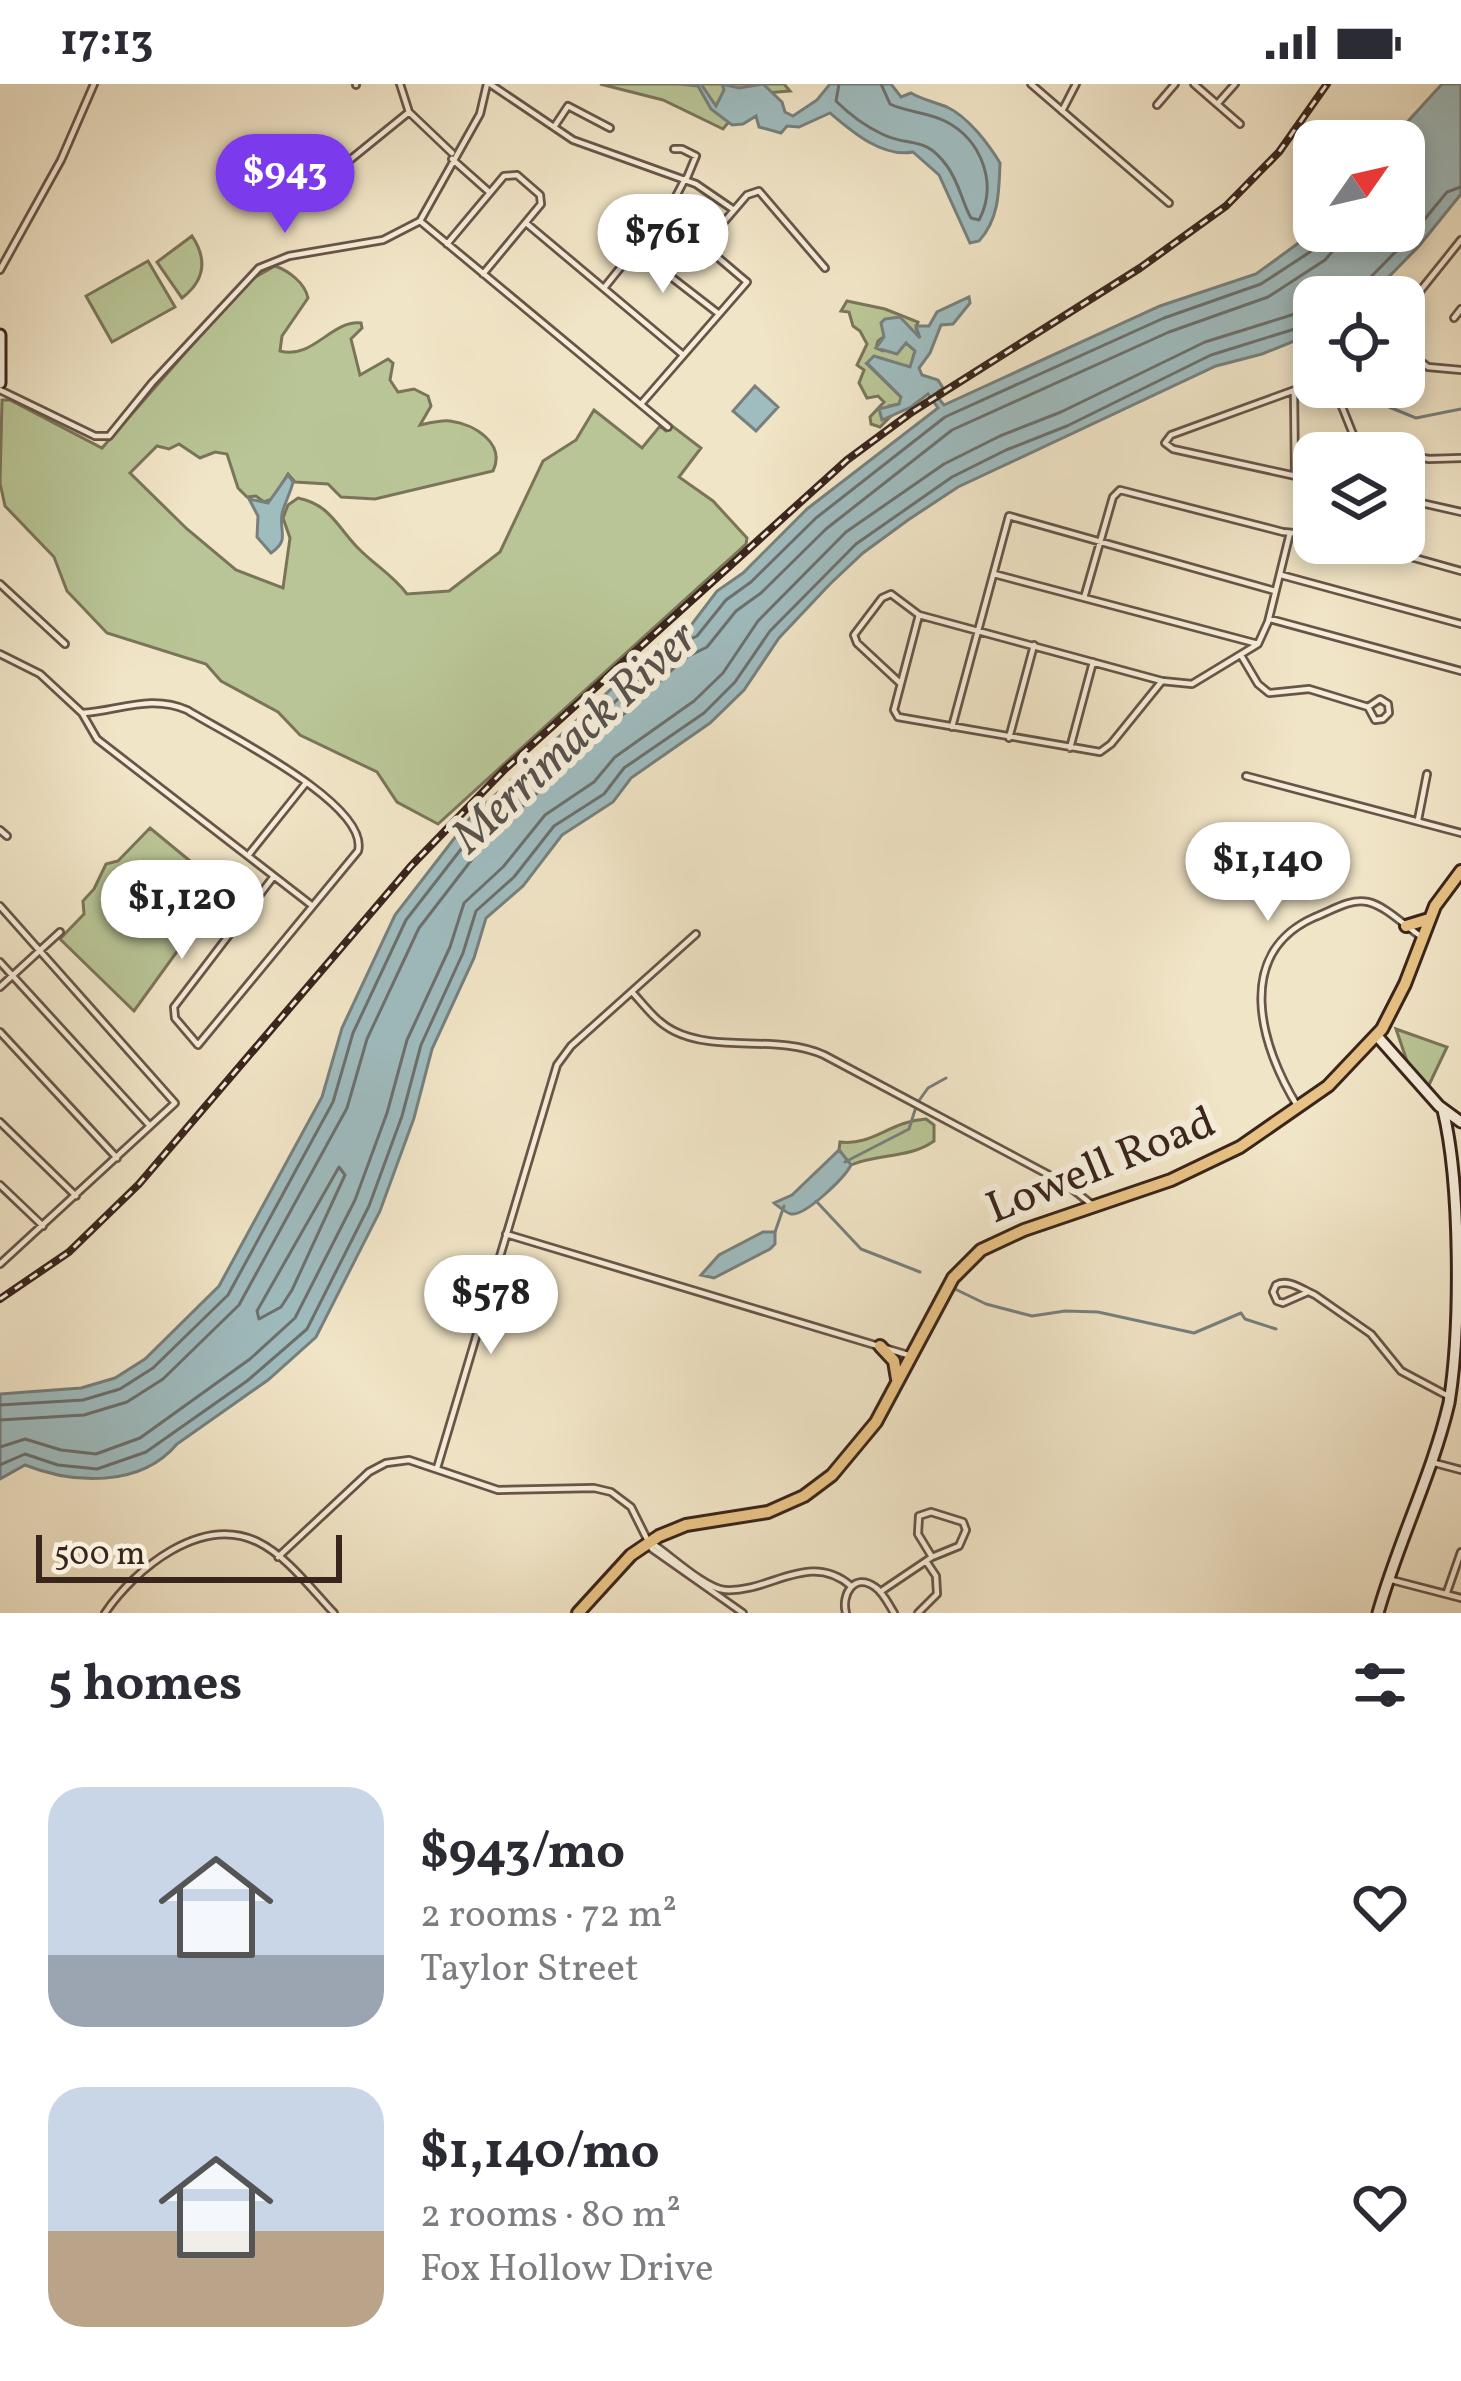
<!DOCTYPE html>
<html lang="en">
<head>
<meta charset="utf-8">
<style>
	:root { --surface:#fff; --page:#f2f2f3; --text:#2b2b33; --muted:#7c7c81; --accent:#7c3aed }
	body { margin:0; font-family:Vollkorn,serif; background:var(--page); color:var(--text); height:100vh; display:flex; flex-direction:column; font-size:45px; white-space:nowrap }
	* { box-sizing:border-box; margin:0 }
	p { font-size:39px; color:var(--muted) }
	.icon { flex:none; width:66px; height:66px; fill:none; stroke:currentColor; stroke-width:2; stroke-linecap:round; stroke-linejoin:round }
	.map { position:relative; height:1529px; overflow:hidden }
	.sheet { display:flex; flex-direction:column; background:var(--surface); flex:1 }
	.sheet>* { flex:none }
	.needle { width:78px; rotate:56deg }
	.controls { position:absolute; left:1293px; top:36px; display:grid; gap:24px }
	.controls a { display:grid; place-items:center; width:132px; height:132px; border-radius:24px; background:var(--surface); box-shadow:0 6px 18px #0003; font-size:60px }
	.scale { position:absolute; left:36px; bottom:30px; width:306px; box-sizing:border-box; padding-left:12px; border:6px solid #3a251c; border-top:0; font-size:33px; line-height:42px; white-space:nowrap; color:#3a251c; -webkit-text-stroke:9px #f6eedb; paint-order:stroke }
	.price { position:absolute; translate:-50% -102px; padding:0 27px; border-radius:42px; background:#fff; color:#222; font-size:39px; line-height:78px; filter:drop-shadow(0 3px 6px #0008) }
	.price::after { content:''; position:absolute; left:50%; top:72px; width:36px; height:27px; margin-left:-18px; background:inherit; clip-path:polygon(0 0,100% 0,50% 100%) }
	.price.active { background:var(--accent); color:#fff }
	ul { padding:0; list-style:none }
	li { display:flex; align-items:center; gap:36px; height:300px; padding:0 48px }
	li span { display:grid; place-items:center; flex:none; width:336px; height:240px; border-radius:36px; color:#555 }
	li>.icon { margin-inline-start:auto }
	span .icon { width:144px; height:144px; fill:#fffc; stroke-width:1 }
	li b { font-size:51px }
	h2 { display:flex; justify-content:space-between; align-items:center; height:144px; padding:0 48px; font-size:51px }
	.status { display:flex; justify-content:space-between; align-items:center; height:84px; padding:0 60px; background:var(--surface); direction:ltr }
	.status svg { height:33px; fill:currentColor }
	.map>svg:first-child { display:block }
	.green { fill:#b9c596; stroke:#7a7559; stroke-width:3 }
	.water { fill:#9fbcbf; stroke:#77807e; stroke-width:3 }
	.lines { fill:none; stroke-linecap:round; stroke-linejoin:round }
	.shore { stroke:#6c706e; stroke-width:3 }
	.stream { stroke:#77807e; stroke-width:3 }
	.street-casing { stroke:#685547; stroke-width:10 }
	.secondary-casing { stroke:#3a251c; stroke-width:15 }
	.primary-casing { stroke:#3a251c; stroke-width:16 }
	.street { stroke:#f6eedb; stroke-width:4.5 }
	.secondary { stroke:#f6eedb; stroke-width:9 }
	.primary { stroke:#e8c284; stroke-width:10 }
	.rail-casing { stroke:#3a251c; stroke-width:8 }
	.rail { stroke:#f6eedb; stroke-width:3; stroke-dasharray:9; stroke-linecap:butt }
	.labels { text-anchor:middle; stroke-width:12; stroke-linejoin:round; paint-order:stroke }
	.street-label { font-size:45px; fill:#3a251c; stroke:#f6eedb }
	.water-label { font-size:48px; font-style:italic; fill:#58524d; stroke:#f6eedb }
</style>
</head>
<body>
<div class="status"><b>17:13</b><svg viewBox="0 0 49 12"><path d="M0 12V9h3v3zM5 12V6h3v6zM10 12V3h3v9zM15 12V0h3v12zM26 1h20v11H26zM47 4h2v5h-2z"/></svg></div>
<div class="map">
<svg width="1461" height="1529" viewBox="0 0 1461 1529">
	<rect width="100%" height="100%" fill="#f1e5c7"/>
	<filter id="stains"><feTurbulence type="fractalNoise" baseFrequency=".00167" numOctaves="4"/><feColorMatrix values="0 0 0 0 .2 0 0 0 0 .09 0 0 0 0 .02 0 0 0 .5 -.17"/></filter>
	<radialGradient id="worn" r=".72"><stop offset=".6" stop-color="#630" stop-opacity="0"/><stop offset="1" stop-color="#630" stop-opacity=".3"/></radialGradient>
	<path class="green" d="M 600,0 L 784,0 L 790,7 L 752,10 L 723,45 L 663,16 Z
		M 192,152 C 208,176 204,197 182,214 L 157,178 Z
		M 148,177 L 175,223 L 112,258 L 86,212 Z
		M 275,182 C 289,187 305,199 308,214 L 282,252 L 280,267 C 313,276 331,236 361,239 L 362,244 L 351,255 L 360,291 L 388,275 L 393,279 L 390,296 L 398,308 L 414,305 L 428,312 L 431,322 L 420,341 C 429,339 441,336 450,337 C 475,340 506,360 493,387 L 375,415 L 341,413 L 328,400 L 295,398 L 288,390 L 272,415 L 264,418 L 256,412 L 247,413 L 238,404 L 227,370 L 215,368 L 200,374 L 179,360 L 169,365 L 157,362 L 130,389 L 187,445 L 236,486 L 283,504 L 290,454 L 283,434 L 288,421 L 298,414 C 329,420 337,442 357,463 C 373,480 393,491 407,510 L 449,507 L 500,468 L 543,377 L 576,356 L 594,326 L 642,364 L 660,342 L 666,347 L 671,341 L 701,364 L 679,393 L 713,417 L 747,454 L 746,460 L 438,740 L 397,718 L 377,688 L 300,651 L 278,628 L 221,597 L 206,580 L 107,549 L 67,507 L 54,473 L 5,422 L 0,399 L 2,316 L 10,316 L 102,364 L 248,197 Z
		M 847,217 L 885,225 L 918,238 L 916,244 L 920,255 L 911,246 L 882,239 L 885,252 L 878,257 L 876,264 L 883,267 L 906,259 L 915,267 L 911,283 L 881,277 L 867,280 L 901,313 L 900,320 L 889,322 L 886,336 L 892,331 L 880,343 L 871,340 L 870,333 L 884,318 L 878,312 L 867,314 L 859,299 L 864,286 L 857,281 L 867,260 L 860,247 L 853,242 L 849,228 L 841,227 Z
		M 150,744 L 223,804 L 134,927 L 60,855 L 84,830 L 83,817 L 94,805 L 106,780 L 118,777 Z
		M 1396,945 L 1447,963 L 1428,1003 L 1408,980 Z
		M 926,1035 L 934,1041 L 934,1057 C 909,1075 878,1069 851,1081 L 839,1066 L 840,1058 C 873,1062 890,1037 926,1035 Z"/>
	<path class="water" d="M 679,0 L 701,0 L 716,22 L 724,6 L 722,0 L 739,4 L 763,0 L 782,18 L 785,28 L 793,32 L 817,16 L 830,0 L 891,0 L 901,13 L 911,9 C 923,16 935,18 947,23 C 968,33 988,59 1000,79 C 999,108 999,135 979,157 L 970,159 L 939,91 L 913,68 C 882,74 851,47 830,29 L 799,43 L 787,42 L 781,49 L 759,43 L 756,32 L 743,40 L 732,41 L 711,25 L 698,2 Z
		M 1442,0 L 1461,0 L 1461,110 L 1419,162 L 1369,213 L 1314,213 L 1314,249 L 1262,270 L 1216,282 L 958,403 L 908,436 L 863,469 L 830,500 L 779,554 L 744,606 L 710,639 L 631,694 L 613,718 L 562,751 L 523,802 L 486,834 L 474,874 L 432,965 L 414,1034 L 380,1127 L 316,1253 L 268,1296 L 177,1360 C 140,1404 73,1400 25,1381 L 0,1395 L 0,1310 L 81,1304 L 115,1294 L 145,1275 L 219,1202 L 322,1013 L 342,944 L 395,831 L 470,734 L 668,553 L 689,544 L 717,507 L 743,489 L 807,425 L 938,324 L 928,310 L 911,323 L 882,336 L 879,325 L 899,320 L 901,313 L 867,279 L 874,272 L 910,283 L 915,267 L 906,259 L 897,270 L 876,264 L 884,253 L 881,239 L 885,235 L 900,233 L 920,254 L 916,242 L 929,242 L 937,228 L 969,213 L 970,219 L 953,240 L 941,241 L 930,269 L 919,284 L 922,291 L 938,296 L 943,304 L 935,310 L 944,321 L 1160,222 L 1256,190 L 1315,147 L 1404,147 L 1404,57 L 1390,57 Z
		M 755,302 L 778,323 L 756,347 L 733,327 Z
		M 288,391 L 293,398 C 291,408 284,420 282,430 C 279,449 290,456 271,469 L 257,453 L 258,432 L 249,415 L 268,419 Z
		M 839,1066 L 851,1081 C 845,1093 806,1132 791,1130 C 788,1130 775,1120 774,1119 L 792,1111 Z
		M 763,1148 L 775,1148 L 775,1160 L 770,1165 L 714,1194 L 701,1191 L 719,1171 Z"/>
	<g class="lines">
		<path class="shore" d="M 839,0 L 836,17 C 850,31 863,41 882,50 C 910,64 924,50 947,82 C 959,98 962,118 971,134 L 979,136 C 998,100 982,56 945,37 C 927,28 906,28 890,20 L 881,0
			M 1361,213 L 1364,200 L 1410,153 L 1447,108 L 1461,103
			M 339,1083 L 345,1091 L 292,1206 L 281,1223 L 259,1235 L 257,1227 Z
			M 0,1321 L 83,1316 L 120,1305 L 153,1284 L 228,1211 L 333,1018 L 353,949 L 406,836 L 479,742 L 676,562 L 697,552 L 726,516 L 751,498 L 816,434 L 945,333 L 1164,234 L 1261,200 L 1313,166 L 1326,147
			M 0,1336 L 84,1331 L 127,1318 L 163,1295 L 239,1221 L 347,1024 L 367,955 L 419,844 L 490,752 L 685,574 L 707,563 L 736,527 L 761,509 L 826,445 L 952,346 L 1169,248 L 1268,213 L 1325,176 L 1337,162 L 1341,147
			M 0,1363 L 25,1355 L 61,1366 L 96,1370 L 140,1354 L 250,1275 L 295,1234 L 355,1116 L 387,1029 L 407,956 L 450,863 L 464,819 L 503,783 L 545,731 L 594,698 L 615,673 L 694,617 L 723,589 L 758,537 L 846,448 L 944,380 L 1000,352 L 1061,328 L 1205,258 L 1314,224
			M 0,1381 L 25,1370 L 58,1381 L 97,1385 L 146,1368 L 247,1297 L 307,1245 L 369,1122 L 402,1032 L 421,961 L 463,869 L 476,827 L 514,793 L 554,742 L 604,710 L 624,684 L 704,629 L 735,598 L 770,547 L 856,460 L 952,393 L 1006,366 L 1067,342 L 1211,271 L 1314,239"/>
		<path class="stream" d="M 1382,303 L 1389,323 L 1416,334 L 1461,325
			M 918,1018 L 928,1004 L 946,994
			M 845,1078 L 909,1045 L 915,1026
			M 816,1117 L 861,1165 L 920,1188
			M 775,1148 L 784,1122
			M 955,1205 L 986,1220 L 1032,1232 L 1065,1227 L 1098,1228 L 1194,1249 L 1241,1229 L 1245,1235 L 1276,1245"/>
		<defs>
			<path id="street" d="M 356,0 L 356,1
				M 400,0 L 409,28 L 452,69
				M 490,0 L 573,56 L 696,100 L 734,126
				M 1031,0 L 1169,119
				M 1194,0 L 1240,40
				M 1219,18 L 1235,0
				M 1157,21 L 1175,0
				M 1062,27 L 1076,0
				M 554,43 L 568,22 L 610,44
				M 674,65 L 682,65 L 696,72 L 686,96
				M 452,75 L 488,107
				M 324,97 L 409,28
				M 617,127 C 657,113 718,175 747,198 L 641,320
				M 420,137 L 668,343
				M 526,139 L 682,270
				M 641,159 L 657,182 L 719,230
				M 447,160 L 504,92 L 517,91 L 540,111 L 541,120 L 483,190
				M 705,160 L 747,111 L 759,107 L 825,184
				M 0,186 L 61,76 L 94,0
				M 604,204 L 673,118 L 685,95
				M 1404,227 L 1461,156
				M 1454,234 L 1461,225
				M 1404,265 L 1428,283 L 1461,286
				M 1314,299 L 1171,351 L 1165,359 L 1173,365 L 1314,396
				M 1334,303 L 1355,355 L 1395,369
				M 0,306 L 95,352 L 109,352 L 152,299 L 259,184 L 289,172 L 383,156 L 420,137 L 480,30 L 487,0
				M 1294,307 L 1295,392
				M 1404,371 L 1429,375 L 1461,374
				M 1404,415 L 1461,428
				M 1361,459 L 1461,487
				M 994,490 L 1258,560
				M 1281,491 L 1461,540
				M 0,500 L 65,560
				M 1084,514 L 1113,413 L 1120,406 L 1283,448 L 1314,451
				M 919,531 L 894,626 L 898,633 L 1100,668 L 1111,660 L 1162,597
				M 1270,535 L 1461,587
				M 0,570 L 40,590 L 82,629 C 118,627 151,610 187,626 C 224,649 370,720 358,767 L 198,961 L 175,934 L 174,923 L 274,792
				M 1242,573 L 1258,600 L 1269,609 L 1309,605 L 1368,623 L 1380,615 L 1388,620 L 1389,629 L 1383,635 L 1375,636 L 1368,623
				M 900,599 L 857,559 L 854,551 L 882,514 L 891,510 L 919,531 L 1162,597 L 1192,600 L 1258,560 L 1268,538 L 1290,449
				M 82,629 L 97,655 L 310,820
				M 952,643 L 1009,432 L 1275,507
				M 1009,654 L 1034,561
				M 1070,664 L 1093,578
				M 1246,692 L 1461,749
				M 1418,736 L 1427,690
				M 0,746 L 7,752
				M 250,769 L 306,699
				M 0,822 L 175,1019 L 0,1180
				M 0,878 L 150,1042
				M 0,903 L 60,848
				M 632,908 C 645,922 656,938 674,947 C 717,969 777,950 824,971 L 1066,1100 L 1090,1119
				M 0,948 L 117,1074
				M 1298,1023 C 1260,962 1233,869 1315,833 C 1331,827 1350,814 1368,818 C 1386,822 1406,843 1422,853
				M 0,1038 L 76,1112
				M 0,1101 L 43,1142
				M 506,1150 L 908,1271
				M 1308,1208 L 1283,1219 L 1277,1217 L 1273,1208 L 1276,1201 C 1288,1194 1303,1206 1315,1211 L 1371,1250 L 1401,1287 L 1448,1312
				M 1431,1378 L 1461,1386
				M 437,1384 L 557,981 L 571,962 L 696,850
				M 653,1460 C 670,1471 706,1505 725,1506 C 770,1509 809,1466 851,1502
				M 278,1473 L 369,1388 L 386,1379 L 409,1376 L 498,1406 L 594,1404 L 611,1408 L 631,1423 L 652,1465 L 743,1529
				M 1388,1495 L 1461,1514
				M 880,1508 L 932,1473 L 959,1462 L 966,1446 L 963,1438 L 931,1428 L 919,1432 L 918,1450 L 932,1473
				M 1447,1508 L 1461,1468
				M 105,1529 C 135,1485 201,1430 258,1458 C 287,1472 312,1506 334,1529
				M 846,1529 C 841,1511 854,1488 875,1503 C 883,1508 889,1521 894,1529
				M 918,1529 L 937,1510 L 936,1492 L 926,1477"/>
			<path id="secondary" d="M 0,251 L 0,299
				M 1377,952 L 1439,1022 L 1461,1038
				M 1378,1529 C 1398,1458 1432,1391 1449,1319 C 1461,1245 1461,1100 1443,1026"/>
			<path id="primary" d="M 1406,842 L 1429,835
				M 880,1262 L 894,1277 L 897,1295
				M 578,1529 L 631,1471 L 659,1452 L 686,1441 L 768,1428 L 804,1412 L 832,1391 L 876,1338 L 953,1194 L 981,1166 L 1024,1146 L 1171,1096 L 1240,1063 L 1328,1002 L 1382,945 L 1405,900 L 1435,822 L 1461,787"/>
		</defs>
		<use href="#street" class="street-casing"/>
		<use href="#secondary" class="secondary-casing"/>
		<use href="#primary" class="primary-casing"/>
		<use href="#street" class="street"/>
		<use href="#secondary" class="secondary"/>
		<use href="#primary" class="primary"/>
		<defs>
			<path id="rail" d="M 0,1215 L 69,1168 L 139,1100 L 411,782 L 505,685 L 847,376 L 912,328 L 1140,184 L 1226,122 L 1279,68 L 1327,0"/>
		</defs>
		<use href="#rail" class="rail-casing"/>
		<use href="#rail" class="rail"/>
	</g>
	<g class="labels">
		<g class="street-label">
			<text transform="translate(1100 1079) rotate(-22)" y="16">Lowell Road</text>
		</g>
		<g class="water-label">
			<text transform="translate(573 651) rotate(-43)" y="17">Merrimack River</text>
		</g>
	</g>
	<rect width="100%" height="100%" filter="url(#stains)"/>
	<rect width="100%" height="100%" fill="url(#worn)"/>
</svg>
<div class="controls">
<a><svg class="needle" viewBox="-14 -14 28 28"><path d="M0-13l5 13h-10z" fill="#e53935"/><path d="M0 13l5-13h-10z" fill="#7c7c81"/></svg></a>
<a><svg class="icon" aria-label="locate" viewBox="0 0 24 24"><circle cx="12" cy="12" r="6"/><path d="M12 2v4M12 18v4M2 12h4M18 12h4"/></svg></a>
<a><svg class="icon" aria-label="layers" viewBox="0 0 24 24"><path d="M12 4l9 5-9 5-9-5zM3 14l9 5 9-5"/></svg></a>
</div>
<div class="scale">500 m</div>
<b class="price active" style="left:285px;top:152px">$943</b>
<b class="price" style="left:663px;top:212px">$761</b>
<b class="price" style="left:1268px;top:840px">$1,140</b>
<b class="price" style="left:182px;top:878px">$1,120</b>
<b class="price" style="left:491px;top:1273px">$578</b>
</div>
<section class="sheet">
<h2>5 homes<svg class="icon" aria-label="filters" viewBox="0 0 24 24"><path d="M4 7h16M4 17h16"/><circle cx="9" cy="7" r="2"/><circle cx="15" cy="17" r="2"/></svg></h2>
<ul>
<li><span style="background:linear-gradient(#c9d6e8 70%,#9aa5b1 0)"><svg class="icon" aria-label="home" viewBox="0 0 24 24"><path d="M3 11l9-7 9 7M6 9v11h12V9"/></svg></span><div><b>$943/mo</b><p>2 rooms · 72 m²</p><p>Taylor Street</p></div><svg class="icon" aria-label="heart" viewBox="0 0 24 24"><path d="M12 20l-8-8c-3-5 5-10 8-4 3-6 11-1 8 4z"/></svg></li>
<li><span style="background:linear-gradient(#c9d6e8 60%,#b9a48a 0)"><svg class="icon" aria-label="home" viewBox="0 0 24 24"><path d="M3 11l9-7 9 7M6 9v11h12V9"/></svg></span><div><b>$1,140/mo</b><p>2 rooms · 80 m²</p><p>Fox Hollow Drive</p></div><svg class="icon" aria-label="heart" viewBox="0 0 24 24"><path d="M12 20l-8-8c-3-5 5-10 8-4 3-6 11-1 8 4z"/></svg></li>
</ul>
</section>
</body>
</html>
